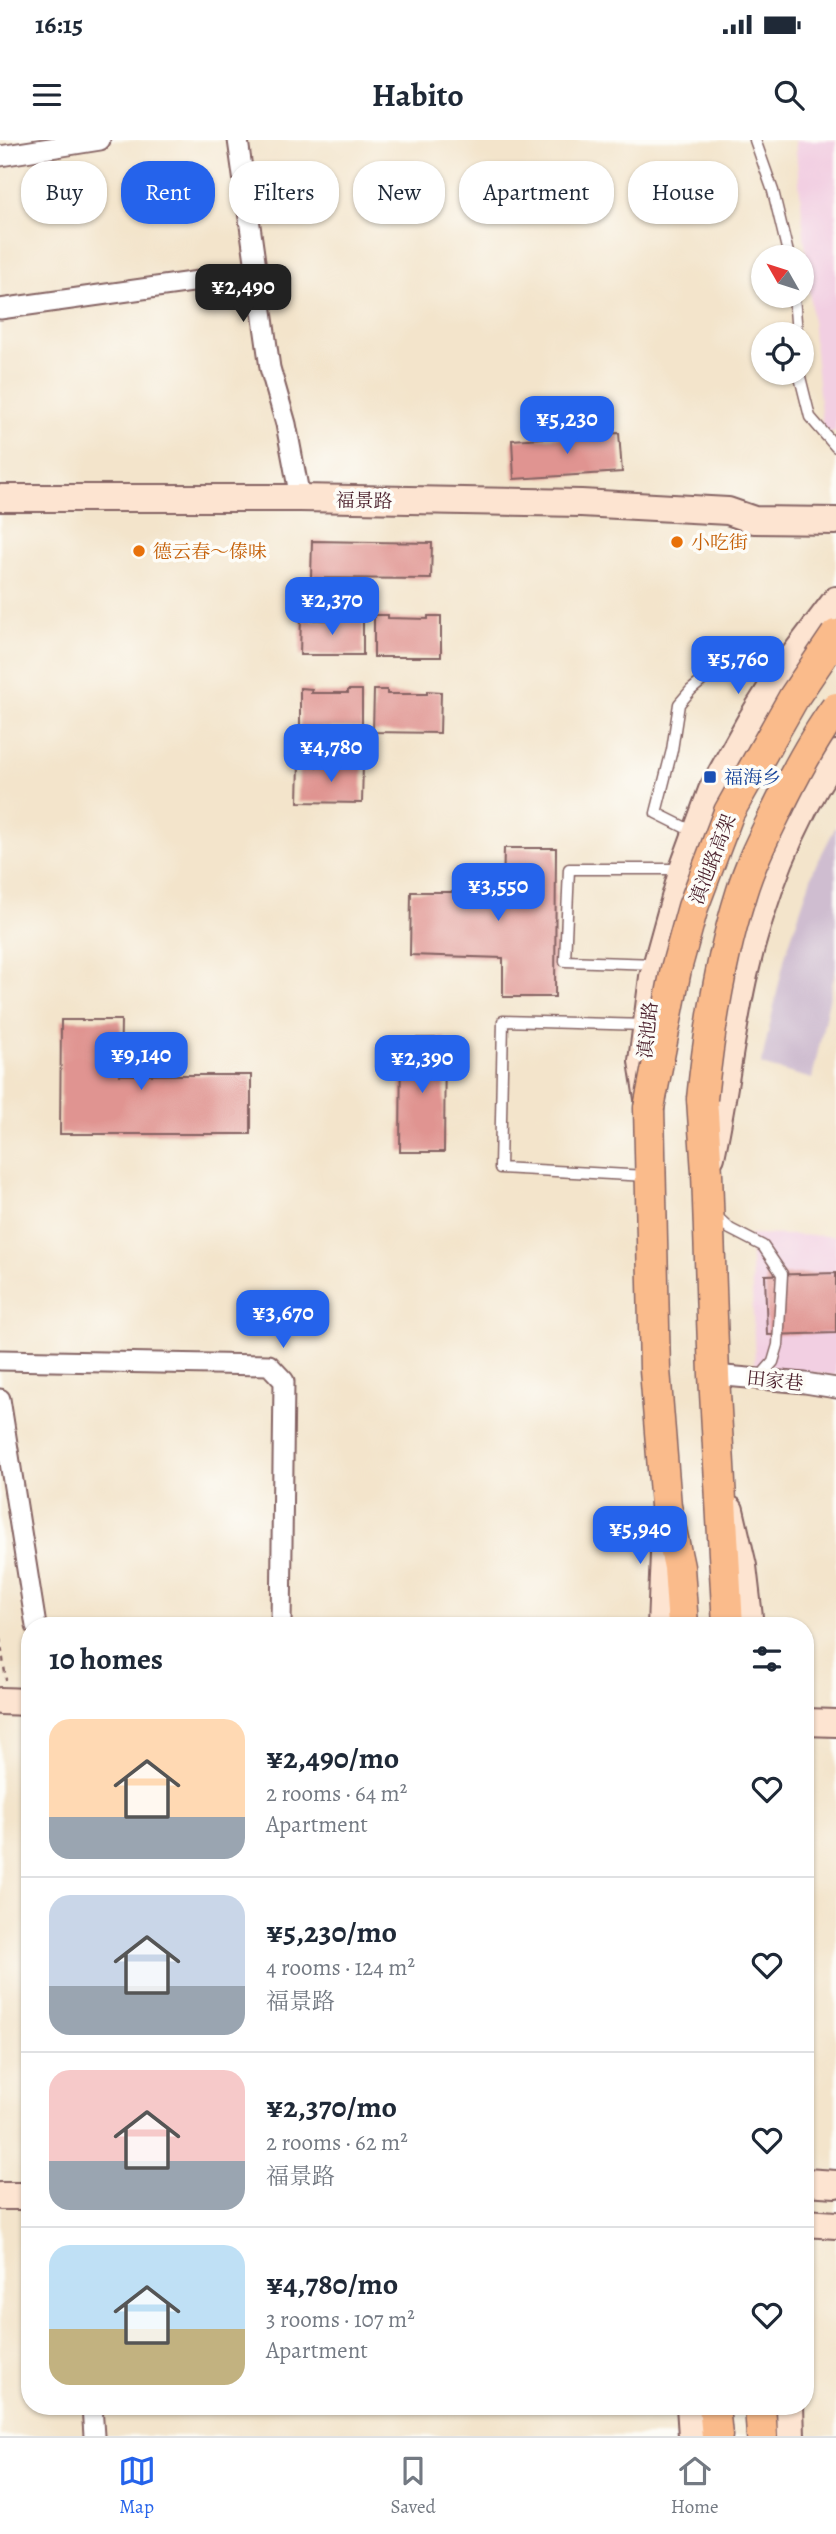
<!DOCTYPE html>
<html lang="en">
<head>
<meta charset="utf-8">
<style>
	:root { --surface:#fff; --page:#f6f6f7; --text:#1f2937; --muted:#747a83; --line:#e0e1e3; --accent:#2563eb }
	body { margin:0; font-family:Alegreya,"Noto Serif SC",serif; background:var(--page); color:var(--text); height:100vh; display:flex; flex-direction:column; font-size:26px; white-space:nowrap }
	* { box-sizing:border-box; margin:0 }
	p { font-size:23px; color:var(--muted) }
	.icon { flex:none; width:38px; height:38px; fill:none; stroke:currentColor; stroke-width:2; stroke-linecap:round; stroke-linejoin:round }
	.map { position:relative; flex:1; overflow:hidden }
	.panel { position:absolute; left:21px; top:1477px; width:793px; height:798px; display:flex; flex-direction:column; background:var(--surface); border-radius:28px; box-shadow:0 2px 5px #0004 }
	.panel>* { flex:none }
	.guide { position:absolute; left:21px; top:21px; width:794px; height:63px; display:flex; gap:14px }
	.needle { width:46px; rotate:309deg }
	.fabs { position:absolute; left:751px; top:105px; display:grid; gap:14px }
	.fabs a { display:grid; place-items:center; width:63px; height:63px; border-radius:50%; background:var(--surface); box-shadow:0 2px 5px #0004; font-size:35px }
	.price { position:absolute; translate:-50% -60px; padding:0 16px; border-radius:14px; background:var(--accent); color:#fff; font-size:23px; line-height:46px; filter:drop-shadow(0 2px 4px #0008) }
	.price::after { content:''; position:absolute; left:50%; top:42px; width:21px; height:16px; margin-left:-10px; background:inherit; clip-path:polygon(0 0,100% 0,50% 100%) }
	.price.current { background:#222; color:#fff }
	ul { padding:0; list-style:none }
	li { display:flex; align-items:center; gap:21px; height:175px; padding:0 28px }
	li+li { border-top:2px solid var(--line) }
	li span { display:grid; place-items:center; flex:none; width:196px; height:140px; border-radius:21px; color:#555 }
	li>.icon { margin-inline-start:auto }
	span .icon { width:84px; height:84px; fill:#fffc; stroke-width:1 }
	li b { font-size:30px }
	h2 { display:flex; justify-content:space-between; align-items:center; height:84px; padding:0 28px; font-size:30px }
	.tag { padding:0 24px; border-radius:28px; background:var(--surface); box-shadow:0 2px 5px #0004; font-size:24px; line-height:63px }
	.tag.current { background:var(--accent); color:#fff }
	.status { display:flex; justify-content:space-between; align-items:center; height:49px; padding:0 35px; background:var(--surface); direction:ltr }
	.status svg { height:19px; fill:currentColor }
	header { display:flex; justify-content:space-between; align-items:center; height:91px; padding:0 28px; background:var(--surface); font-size:32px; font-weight:600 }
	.tab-bar { display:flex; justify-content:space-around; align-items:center; height:98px; border-top:2px solid var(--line); background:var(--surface); font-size:19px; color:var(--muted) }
	.tab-bar a { display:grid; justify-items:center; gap:4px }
	.tab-bar .current { color:var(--accent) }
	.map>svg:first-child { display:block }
	.built { fill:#f2cfe2 }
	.industrial { fill:#cfbdd0 }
	.building { fill:#e09491 }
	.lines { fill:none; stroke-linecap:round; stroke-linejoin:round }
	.lane-casing { stroke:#856463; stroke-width:13 }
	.street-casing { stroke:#856463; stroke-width:23 }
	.secondary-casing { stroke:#856463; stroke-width:30 }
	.primary-casing { stroke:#856463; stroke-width:33 }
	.path { stroke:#856463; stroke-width:2.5; stroke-dasharray:5 5; stroke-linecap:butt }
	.lane { stroke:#fff; stroke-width:10 }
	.street { stroke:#fff; stroke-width:19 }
	.secondary { stroke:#fde4d1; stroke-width:26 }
	.primary { stroke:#fabb8b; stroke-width:30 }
	.primary-bridge-casing { stroke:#856463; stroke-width:33; stroke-linecap:butt }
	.primary-bridge { stroke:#fabb8b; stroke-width:30 }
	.food-dot { fill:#e8710a; stroke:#fdfcf7; stroke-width:2.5 }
	.transit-dot { fill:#1a4fb4; stroke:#fdfcf7; stroke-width:2.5 }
	.labels { text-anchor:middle; stroke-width:7; stroke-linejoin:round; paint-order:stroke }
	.street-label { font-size:19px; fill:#4a1f2b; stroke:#fdfcf7 }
	.food-label { font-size:19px; fill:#c56008; stroke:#fdfcf7; text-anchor:start }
	.transit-label { font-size:19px; fill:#164399; stroke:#fdfcf7; text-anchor:start }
</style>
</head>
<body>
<div class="status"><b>16:15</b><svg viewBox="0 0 49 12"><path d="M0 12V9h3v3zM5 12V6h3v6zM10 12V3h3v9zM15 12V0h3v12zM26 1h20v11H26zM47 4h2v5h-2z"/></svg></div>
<header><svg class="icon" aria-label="menu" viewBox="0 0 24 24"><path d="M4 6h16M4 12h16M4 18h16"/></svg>Habito<svg class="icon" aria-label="search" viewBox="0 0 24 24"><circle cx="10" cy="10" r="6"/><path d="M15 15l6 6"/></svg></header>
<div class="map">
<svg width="836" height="2296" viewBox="0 0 836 2296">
	<rect width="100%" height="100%" fill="#fdfcf7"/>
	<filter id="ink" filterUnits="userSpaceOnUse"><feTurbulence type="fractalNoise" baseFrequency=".0143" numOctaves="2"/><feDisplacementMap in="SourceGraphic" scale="14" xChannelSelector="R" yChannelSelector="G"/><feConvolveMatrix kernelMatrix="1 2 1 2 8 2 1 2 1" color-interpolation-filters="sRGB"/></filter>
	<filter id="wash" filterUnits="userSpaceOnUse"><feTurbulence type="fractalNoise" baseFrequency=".00686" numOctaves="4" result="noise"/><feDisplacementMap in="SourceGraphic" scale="28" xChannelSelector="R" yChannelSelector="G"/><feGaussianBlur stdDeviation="1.57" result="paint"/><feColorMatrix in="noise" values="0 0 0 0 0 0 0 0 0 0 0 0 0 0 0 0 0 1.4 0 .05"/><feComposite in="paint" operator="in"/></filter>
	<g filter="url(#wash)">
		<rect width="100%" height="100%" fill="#f3e4cb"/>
		<path class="built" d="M 795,0 L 836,0 L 836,291 L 823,294 Z
			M 750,1094 L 836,1096 L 836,1236 L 755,1226 Z"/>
		<path class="industrial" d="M 836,686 L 836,827 L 812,939 L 761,925 L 785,816 L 814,729 Z"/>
		<g id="blocks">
			<path class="building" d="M 619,293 L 622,332 L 514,339 L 512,300 Z
				M 312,401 L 432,403 L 431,439 L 311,438 Z
				M 374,475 L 388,475 L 388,478 L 428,479 L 428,476 L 441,476 L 441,517 L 374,517 Z
				M 301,476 L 312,476 L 312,480 L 348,480 L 349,477 L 363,477 L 363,515 L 300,515 Z
				M 300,548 L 312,549 L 311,553 L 348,553 L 348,550 L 362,550 L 362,588 L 300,588 Z
				M 374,550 L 387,550 L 387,554 L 427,554 L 427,551 L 441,552 L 440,593 L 373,592 Z
				M 299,623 L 312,623 L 312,627 L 348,627 L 348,624 L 363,624 L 362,663 L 298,662 Z
				M 504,708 L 556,708 L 555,857 L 503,857 L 503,818 L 410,815 L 411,752 L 503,752 Z
				M 61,880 L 121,880 L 120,935 L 251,935 L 251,994 L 60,994 Z
				M 401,898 L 445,898 L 444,1012 L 400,1012 Z
				M 836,1133 L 836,1193 L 767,1195 L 765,1135 Z"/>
		</g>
	</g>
	<g filter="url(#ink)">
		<use href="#blocks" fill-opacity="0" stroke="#856463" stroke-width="2"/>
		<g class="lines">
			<defs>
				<path id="lane" d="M 755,0 L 773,51 L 789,117
					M 794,156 L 797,194
					M 799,233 L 810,277 L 836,307
					M 696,693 L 656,673 L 672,610 L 679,564 L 691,550 L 709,535 L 725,530 L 745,528 L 778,534
					M 656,824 L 565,821 L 569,729 L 683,729
					M 646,885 L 503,881 L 500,1028 L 647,1036
					M 714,1074 L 730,1089 L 763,1106 L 782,1134 L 778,1205 L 773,1222 L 759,1238"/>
				<path id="street" d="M 238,0 L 270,228 L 286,284 L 300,358
					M 0,16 L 100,0
					M 0,169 L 256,133
					M 0,1220 L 269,1225 L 284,1241 L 281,1486
					M 714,1235 L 805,1243 L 836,1248
					M 0,1259 L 36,1486
					M 92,2266 L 94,2296"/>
				<path id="secondary" d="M 0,358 L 300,358 L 581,363 L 728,371 L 754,380 L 836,381
					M 648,959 L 642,921 L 653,837 L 683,729 L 712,650 L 751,580 L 780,534 L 836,460
					M 711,1017 C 724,958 730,898 743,839 C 761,761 791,681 836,614
					M 730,1370 L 743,1426 L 750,1486
					M 661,1486 L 665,1389
					M 0,1561 L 30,1562
					M 805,1582 L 836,1583
					M 805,2042 L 836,2044
					M 0,2056 L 30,2056
					M 805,2083 L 836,2085
					M 690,2266 L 692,2296
					M 790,2266 L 791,2296"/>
				<path id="primary" d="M 702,959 L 707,1033 L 714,1235 L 728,1486
					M 649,968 L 655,1230 L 666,1366 L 679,1427 L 683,1486
					M 714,2266 L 717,2296
					M 760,2266 L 762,2296"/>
			</defs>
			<use href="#lane" class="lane-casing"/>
			<use href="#street" class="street-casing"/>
			<use href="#secondary" class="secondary-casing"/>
			<use href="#primary" class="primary-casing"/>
			<path class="path" d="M 0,1498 L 6,1540"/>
			<use href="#lane" class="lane"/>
			<use href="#street" class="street"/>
			<use href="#secondary" class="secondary"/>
			<use href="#primary" class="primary"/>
			<defs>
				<path id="primary-bridge" d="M 702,959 C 709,890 720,821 741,754 C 751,720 769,687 784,656 C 799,626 816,595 836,568
					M 649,968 L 676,829 L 693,767 L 729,672 L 794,557 L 836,495"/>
			</defs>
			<use href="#primary-bridge" class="primary-bridge-casing"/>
			<use href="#primary-bridge" class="primary-bridge"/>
		</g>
	</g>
	<g class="food-dot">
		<circle cx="677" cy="402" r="7"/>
		<circle cx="139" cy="411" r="7"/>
	</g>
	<rect class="transit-dot" x="703" y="630" width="14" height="14" rx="3.5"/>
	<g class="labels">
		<g class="street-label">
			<text transform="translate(364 360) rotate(1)" y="7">福景路</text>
			<text transform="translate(712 719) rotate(-69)" y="7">滇池路高架</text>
			<text transform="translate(647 890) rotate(-84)" y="7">滇池路</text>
			<text transform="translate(775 1240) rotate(6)" y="7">田家巷</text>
		</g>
		<g class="food-label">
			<text x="691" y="409">小吃街</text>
			<text x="153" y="418">德云春～傣味</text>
		</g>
		<g class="transit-label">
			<text x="724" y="644">福海乡</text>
		</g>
	</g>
</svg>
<div class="fabs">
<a><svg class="needle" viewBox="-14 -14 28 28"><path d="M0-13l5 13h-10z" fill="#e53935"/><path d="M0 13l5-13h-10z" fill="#747a83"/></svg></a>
<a><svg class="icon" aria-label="locate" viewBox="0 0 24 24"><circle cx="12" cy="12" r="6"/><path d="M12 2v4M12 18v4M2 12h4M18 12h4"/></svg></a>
</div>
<b class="price current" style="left:243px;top:184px">¥2,490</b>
<b class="price" style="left:567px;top:316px">¥5,230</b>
<b class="price" style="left:332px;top:497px">¥2,370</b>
<b class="price" style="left:738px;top:556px">¥5,760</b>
<b class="price" style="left:331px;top:644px">¥4,780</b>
<b class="price" style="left:498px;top:783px">¥3,550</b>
<b class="price" style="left:141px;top:952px">¥9,140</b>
<b class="price" style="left:422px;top:955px">¥2,390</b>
<b class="price" style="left:283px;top:1210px">¥3,670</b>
<b class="price" style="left:640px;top:1426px">¥5,940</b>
<div class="guide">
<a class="tag">Buy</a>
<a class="tag current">Rent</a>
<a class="tag">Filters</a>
<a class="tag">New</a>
<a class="tag">Apartment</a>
<a class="tag">House</a>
</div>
<section class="panel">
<h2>10 homes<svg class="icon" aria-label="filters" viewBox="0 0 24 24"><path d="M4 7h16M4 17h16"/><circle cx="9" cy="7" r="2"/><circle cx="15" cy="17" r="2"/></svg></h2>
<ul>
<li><span style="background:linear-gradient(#ffd9b3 70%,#9aa5b1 0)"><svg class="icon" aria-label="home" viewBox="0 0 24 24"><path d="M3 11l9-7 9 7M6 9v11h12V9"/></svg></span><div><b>¥2,490/mo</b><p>2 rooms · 64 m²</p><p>Apartment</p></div><svg class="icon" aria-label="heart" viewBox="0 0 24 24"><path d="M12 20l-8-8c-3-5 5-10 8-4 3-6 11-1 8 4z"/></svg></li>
<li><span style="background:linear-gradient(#c9d6e8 65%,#9aa5b1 0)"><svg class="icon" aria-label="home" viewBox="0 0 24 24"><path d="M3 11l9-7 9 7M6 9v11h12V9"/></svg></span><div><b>¥5,230/mo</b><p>4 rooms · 124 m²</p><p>福景路</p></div><svg class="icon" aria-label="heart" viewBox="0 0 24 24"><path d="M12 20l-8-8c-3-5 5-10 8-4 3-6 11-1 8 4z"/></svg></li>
<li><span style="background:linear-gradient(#f6c9c9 65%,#9aa5b1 0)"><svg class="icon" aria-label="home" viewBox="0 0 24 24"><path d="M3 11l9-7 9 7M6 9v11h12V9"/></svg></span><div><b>¥2,370/mo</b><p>2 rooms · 62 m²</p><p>福景路</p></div><svg class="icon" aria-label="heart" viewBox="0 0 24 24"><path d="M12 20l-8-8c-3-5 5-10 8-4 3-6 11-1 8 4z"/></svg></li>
<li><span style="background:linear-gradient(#bfe0f5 60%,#c2b280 0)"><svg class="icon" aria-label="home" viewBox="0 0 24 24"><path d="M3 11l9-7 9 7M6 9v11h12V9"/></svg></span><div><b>¥4,780/mo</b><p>3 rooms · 107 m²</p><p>Apartment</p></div><svg class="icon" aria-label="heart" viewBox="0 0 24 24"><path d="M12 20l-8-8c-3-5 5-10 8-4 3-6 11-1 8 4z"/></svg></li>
</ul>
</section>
</div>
<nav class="tab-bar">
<a class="current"><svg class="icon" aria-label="map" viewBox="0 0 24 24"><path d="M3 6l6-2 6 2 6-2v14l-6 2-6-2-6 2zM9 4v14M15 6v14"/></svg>Map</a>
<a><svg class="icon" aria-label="saved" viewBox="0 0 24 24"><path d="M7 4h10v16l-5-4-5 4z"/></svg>Saved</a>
<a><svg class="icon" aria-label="home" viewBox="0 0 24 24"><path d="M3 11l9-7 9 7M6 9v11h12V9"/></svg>Home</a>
</nav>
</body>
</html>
